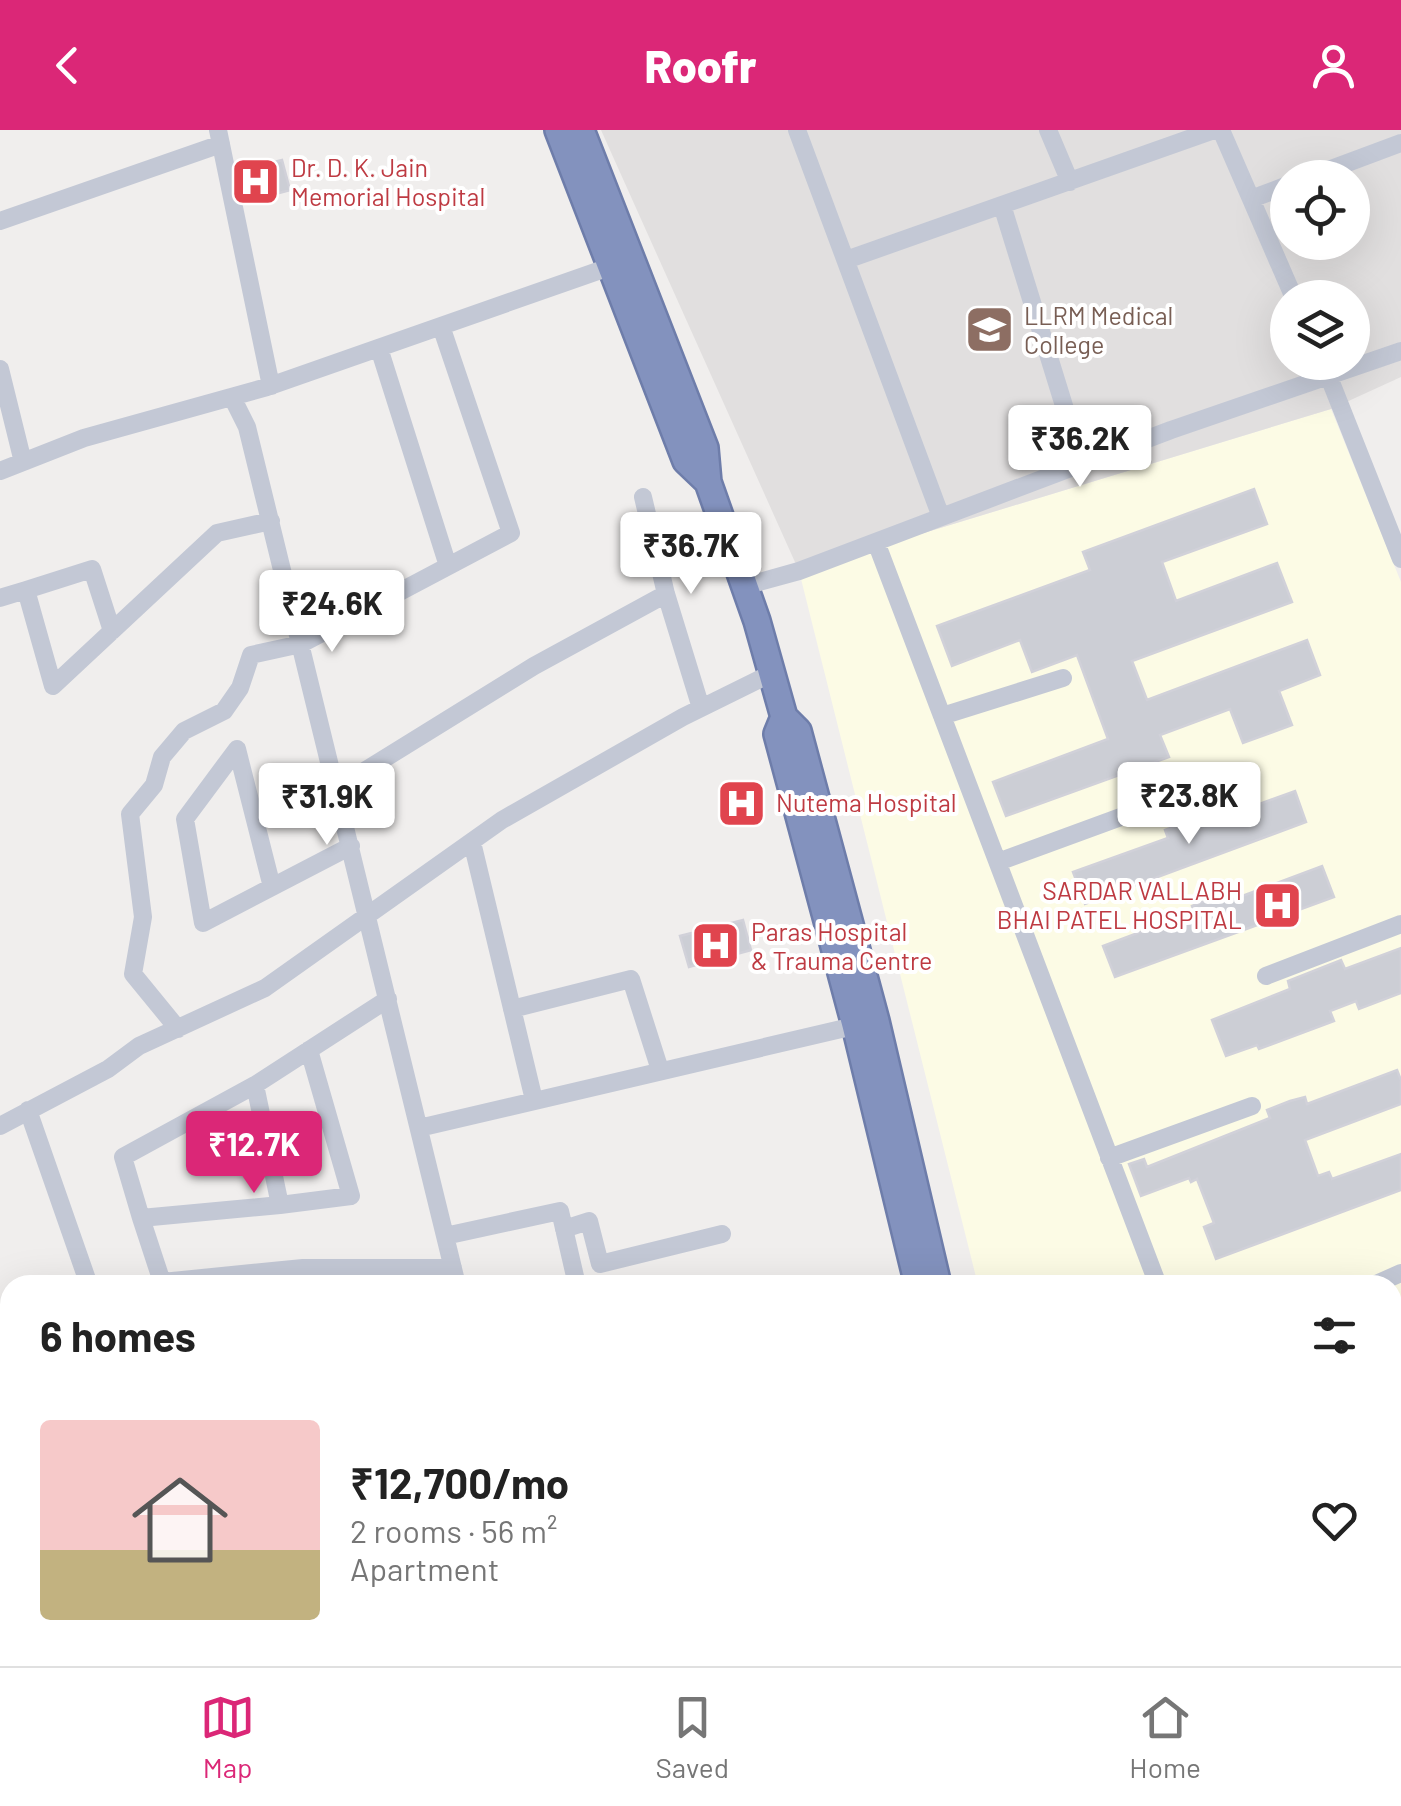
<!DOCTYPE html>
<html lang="en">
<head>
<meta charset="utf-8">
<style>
	:root { --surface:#fff; --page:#f2f2f2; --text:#222; --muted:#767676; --line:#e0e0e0; --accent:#db2777 }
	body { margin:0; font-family:Barlow,sans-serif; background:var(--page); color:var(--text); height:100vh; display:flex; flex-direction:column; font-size:38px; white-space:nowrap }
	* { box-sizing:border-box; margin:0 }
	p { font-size:32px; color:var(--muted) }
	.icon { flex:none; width:55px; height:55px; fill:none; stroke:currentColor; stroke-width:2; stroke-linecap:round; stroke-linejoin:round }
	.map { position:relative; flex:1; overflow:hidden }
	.drawer { position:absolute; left:0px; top:1145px; width:1402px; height:392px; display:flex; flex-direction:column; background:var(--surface); border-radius:30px 30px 0 0; box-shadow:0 10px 40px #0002 }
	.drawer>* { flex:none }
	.controls { position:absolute; left:1270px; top:30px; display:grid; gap:20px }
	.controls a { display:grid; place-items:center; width:100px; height:100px; border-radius:50%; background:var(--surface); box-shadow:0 10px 40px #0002; font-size:50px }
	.price { position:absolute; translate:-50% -85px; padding:0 22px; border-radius:10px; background:#fff; color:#222; font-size:32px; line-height:65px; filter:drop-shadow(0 2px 5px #0008) }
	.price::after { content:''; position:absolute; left:50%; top:60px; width:30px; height:22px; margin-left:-15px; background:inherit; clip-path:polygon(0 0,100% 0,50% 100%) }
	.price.selected { background:var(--accent); color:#fff }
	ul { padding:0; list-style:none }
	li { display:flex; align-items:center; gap:30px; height:250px; padding:0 40px }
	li+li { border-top:2px solid var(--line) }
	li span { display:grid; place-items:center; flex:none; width:280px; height:200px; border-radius:10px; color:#555 }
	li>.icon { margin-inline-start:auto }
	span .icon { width:120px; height:120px; fill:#fffc; stroke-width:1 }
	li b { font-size:42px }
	h2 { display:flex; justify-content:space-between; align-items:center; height:120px; padding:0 40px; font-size:42px }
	header { display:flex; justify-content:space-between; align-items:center; height:130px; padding:0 40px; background:var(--accent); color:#fff; font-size:45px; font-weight:800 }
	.tab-bar { display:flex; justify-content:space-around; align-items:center; height:140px; border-top:2px solid var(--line); background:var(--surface); font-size:28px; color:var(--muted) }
	.tab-bar a { display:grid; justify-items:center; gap:5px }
	.tab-bar .selected { color:var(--accent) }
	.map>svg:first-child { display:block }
	.commercial { fill:#fcfbe5 }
	.education { fill:#e1dfdf; fill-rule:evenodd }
	.building { fill:#ccced5; stroke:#d1d1d9; stroke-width:2.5 }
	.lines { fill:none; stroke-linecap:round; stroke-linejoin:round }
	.highway-casing { stroke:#6e7daa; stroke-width:30 }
	.minor { stroke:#c3c8d5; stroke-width:18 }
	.highway { stroke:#8392be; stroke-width:25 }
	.labels { text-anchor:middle; stroke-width:8; stroke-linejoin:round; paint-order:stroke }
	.health-label { font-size:25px; fill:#be3a42; stroke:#fff; text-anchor:start }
	.education-label { font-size:25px; fill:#785e54; stroke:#fff; text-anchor:start }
</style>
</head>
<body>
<header><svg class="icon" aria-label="back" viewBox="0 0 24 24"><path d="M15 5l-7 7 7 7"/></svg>Roofr<svg class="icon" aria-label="person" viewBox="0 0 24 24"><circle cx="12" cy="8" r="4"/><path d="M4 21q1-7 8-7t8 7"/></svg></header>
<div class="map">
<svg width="1401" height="1536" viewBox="0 0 1401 1536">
	<rect width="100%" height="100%" fill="#f0eeed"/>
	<path class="commercial" d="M 1331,279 L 1401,452 L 1401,1498 L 1393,1502 L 1392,1155 L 978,1155 L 799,441 Z
		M 1071,1528 L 1333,1528 L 1314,1536 L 1073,1536 Z"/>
	<path class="education" d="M 601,0 L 1401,0 L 1401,247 L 1331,279 L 799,441 ZM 1288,48 L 1352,48 L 1352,112 L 1288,112 ZM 1288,168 L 1352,168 L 1352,232 L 1288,232 Z"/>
	<path class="building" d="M 282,30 L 290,60 L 246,72 L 239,41 Z
		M 1254,359 L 1267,394 L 1162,432 L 1176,471 L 1277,433 L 1292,472 L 1132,531 L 1147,570 L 1307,510 L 1320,545 L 1279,561 L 1292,595 L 1243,613 L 1230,579 L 1160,605 L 1169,627 L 1006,686 L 993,652 L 1108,609 L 1077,525 L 1032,542 L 1020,510 L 952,536 L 937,496 L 1090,440 L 1083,422 Z
		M 1295,661 L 1306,692 L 1085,774 L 1073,742 L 1168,708 L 1165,700 L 1199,687 L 1202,695 Z
		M 1322,736 L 1334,767 L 1115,847 L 1103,816 L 1194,782 L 1192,776 L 1226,762 L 1229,771 Z
		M 743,790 L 751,820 L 689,837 L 680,806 Z
		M 1401,818 L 1401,863 L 1359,879 L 1356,871 L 1330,881 L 1334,891 L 1259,919 L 1257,915 L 1226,926 L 1212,890 L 1290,859 L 1288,851 L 1341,830 L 1345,839 Z
		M 1397,940 L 1401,950 L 1401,974 L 1305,1010 L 1318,1046 L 1329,1042 L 1332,1049 L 1401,1024 L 1401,1060 L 1216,1129 L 1204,1097 L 1214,1093 L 1197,1049 L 1191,1052 L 1189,1048 L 1141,1066 L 1129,1034 L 1144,1029 L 1147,1037 L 1270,988 L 1267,980 L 1290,971 L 1305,967 L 1307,974 Z"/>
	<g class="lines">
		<defs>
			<path id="highway" d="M 558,0 L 686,331 L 708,352
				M 581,0 L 705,318 L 708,352 L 757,491 L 784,587 L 798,601 L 876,891 L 938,1155
				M 784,587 L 777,604 L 855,895 L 918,1155
				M 1003,1528 L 1005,1536
				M 1025,1528 L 1027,1536"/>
		</defs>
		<use href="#highway" class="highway-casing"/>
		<path class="minor" d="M 218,0 L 271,256
			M 797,0 L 941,387
			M 1048,0 L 1070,52
			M 1221,0 L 1294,168
			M 1307,48 L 1401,13
			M 1251,69 L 1288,55
			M 1002,75 L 1082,334
			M 0,91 L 221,14
			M 846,130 L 1214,0
			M 379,218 L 448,436
			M 1323,232 L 1401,429
			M 0,239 L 23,332
			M 232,267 L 247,297 L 457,1155
			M 0,341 L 84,308 L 267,257 L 618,134
			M 643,367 L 666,464 L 701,578
			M 876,412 L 1158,1155
			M 745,456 L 799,441 L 1171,300 L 1401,221
			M 26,460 L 92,439 L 112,501
			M 0,468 L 26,460 L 53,556 L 217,403 L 271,391
			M 942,586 L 1063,548
			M 337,658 L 534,536 L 666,464
			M 472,712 L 534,970
			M 998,732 L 1148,677
			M 272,757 L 237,619 L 185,689 L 203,793 L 351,716
			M 1266,846 L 1401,794
			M 512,879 L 631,849 L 660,940
			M 178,899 L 133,844 L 143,787 L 130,684 L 154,655 L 162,627 L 184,601 L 224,581 L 240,558 L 251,525 L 301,514 L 511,403 L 441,196
			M 309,920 L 351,1066 L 280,1075 L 255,955 L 388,869
			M 255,955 L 123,1027 L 141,1088 L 280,1075
			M 28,980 L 89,1155
			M 0,996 L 108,939 L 139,916 L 265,858 L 502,690 L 683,587 L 772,543
			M 419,998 L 867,893
			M 1109,1028 L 1252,976
			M 141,1088 L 162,1152 L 151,1155
			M 564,1099 L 589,1091 L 600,1134 L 722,1104
			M 445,1106 L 560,1081 L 577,1155
			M 162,1152 L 303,1138 L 453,1138
			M 1374,1155 L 1401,1143
			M 0,1235 L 10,1232
			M 0,1351 L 10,1375
			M 0,1407 L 10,1404
			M 10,1492 L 3,1495 L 10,1517
			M 228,1528 L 231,1536
			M 393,1528 L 396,1536
			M 72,1536 L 98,1528
			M 346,1536 L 368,1528"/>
		<use href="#highway" class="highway"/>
	</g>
	<defs>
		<symbol id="hospital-square" viewBox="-11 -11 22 22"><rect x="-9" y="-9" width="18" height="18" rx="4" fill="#e0444e" stroke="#fff"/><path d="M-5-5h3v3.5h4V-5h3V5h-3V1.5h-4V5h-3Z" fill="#fff"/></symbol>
		<symbol id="university-square" viewBox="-11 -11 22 22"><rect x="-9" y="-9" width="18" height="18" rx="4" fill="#8d6e63" stroke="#fff"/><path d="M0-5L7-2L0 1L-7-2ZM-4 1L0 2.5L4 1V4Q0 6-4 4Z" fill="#fff"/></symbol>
	</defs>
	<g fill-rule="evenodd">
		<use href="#hospital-square" x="228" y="24" width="55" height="55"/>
		<use href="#university-square" x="962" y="172" width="55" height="55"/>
		<use href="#hospital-square" x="714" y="646" width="55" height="55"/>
		<use href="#hospital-square" x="1250" y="748" width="55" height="55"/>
		<use href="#hospital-square" x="688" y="788" width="55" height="55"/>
	</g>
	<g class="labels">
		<g class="health-label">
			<text x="291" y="47">Dr. D. K. Jain<tspan x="291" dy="29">Memorial Hospital</tspan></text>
			<text x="776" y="682">Nutema Hospital</text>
			<text x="1242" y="770" text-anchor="end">SARDAR VALLABH<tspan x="1242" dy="29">BHAI PATEL HOSPITAL</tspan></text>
			<text x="751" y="811">Paras Hospital<tspan x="751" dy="29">&amp; Trauma Centre</tspan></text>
		</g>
		<g class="education-label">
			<text x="1024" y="195">LLRM Medical<tspan x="1024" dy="29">College</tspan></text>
		</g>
	</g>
</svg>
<div class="controls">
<a><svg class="icon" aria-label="locate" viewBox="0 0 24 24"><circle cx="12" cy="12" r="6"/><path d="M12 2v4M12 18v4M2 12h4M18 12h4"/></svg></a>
<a><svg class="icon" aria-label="layers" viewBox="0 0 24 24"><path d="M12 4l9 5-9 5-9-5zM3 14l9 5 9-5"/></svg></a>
</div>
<b class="price" style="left:1080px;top:360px">₹36.2K</b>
<b class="price" style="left:691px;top:467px">₹36.7K</b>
<b class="price" style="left:332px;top:525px">₹24.6K</b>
<b class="price" style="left:1189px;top:717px">₹23.8K</b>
<b class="price" style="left:327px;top:718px">₹31.9K</b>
<b class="price selected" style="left:254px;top:1066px">₹12.7K</b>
<section class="drawer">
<h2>6 homes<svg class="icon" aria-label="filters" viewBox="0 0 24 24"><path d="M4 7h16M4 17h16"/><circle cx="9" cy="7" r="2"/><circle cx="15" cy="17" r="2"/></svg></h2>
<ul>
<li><span style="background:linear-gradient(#f6c9c9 65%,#c2b280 0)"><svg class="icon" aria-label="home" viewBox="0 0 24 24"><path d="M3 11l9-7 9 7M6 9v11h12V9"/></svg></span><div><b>₹12,700/mo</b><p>2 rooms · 56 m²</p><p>Apartment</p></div><svg class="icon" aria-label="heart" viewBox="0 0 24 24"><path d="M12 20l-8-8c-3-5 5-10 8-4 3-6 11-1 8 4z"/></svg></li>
</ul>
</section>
</div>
<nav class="tab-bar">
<a class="selected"><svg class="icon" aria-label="map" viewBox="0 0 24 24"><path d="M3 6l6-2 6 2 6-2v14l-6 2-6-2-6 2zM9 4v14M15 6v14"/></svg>Map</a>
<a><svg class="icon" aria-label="saved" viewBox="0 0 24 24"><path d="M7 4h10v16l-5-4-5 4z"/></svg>Saved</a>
<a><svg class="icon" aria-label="home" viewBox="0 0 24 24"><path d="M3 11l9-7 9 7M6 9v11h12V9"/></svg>Home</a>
</nav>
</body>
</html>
